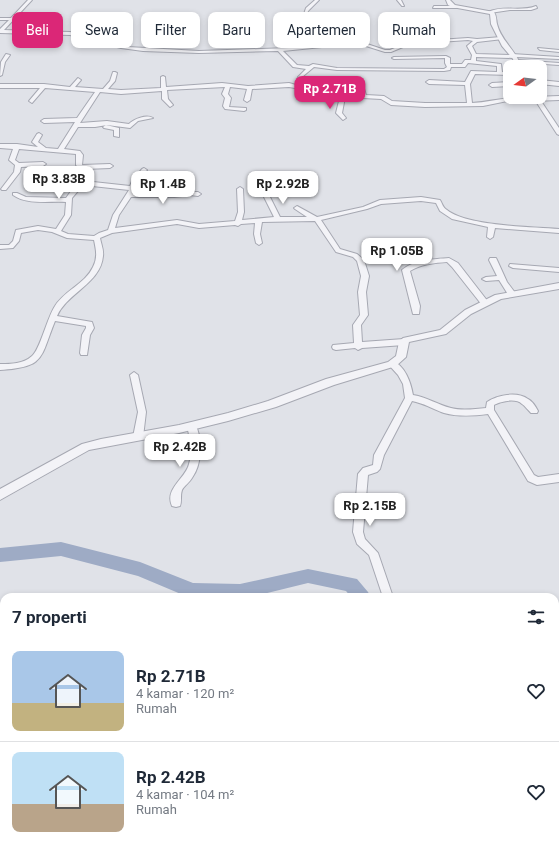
<!DOCTYPE html>
<html lang="id">
<head>
<meta charset="utf-8">
<style>
	:root { --surface:#fff; --page:#f6f6f7; --text:#1f2937; --muted:#747a83; --line:#e0e1e3; --accent:#db2777 }
	body { margin:0; font-family:Roboto,sans-serif; background:var(--page); color:var(--text); height:100vh; display:flex; flex-direction:column; font-size:15px; white-space:nowrap }
	* { box-sizing:border-box; margin:0 }
	p { font-size:13px; color:var(--muted) }
	.icon { flex:none; width:22px; height:22px; fill:none; stroke:currentColor; stroke-width:2; stroke-linecap:round; stroke-linejoin:round }
	.map { position:relative; flex:1; overflow:hidden }
	.side { position:absolute; left:0px; top:593px; width:559px; height:256px; display:flex; flex-direction:column; background:var(--surface); border-radius:12px 12px 0 0; box-shadow:0 2px 6px #0003 }
	.side>* { flex:none }
	.guide { position:absolute; left:12px; top:12px; width:535px; height:36px; display:flex; gap:8px }
	.needle { width:26px; rotate:255deg }
	.fabs { position:absolute; left:503px; top:60px; display:grid; gap:8px }
	.fabs a { display:grid; place-items:center; width:44px; height:44px; border-radius:8px; background:var(--surface); box-shadow:0 2px 6px #0003; font-size:20px }
	.price { position:absolute; translate:-50% -34px; padding:0 9px; border-radius:8px; background:#fff; color:#222; font-size:13px; line-height:26px; filter:drop-shadow(0 1px 2px #0008) }
	.price::after { content:''; position:absolute; left:50%; top:24px; width:12px; height:9px; margin-left:-6px; background:inherit; clip-path:polygon(0 0,100% 0,50% 100%) }
	.price.on { background:var(--accent); color:#fff }
	ul { padding:0; list-style:none }
	li { display:flex; align-items:center; gap:12px; height:100px; padding:0 12px }
	li+li { border-top:1px solid var(--line) }
	li span { display:grid; place-items:center; flex:none; width:112px; height:80px; border-radius:8px; color:#555 }
	li>.icon { margin-inline-start:auto }
	span .icon { width:48px; height:48px; fill:#fffc; stroke-width:1 }
	li b { font-size:17px }
	h2 { display:flex; justify-content:space-between; align-items:center; height:48px; padding:0 12px; font-size:17px }
	.tag { padding:0 14px; border-radius:8px; background:var(--surface); box-shadow:0 2px 6px #0003; font-size:14px; line-height:36px }
	.tag.on { background:var(--accent); color:#fff }
	.map>svg:first-child { display:block }
	.lines { fill:none; stroke-linecap:round; stroke-linejoin:round }
	.river { fill:#9eabc5; fill-rule:evenodd }
	.minor-casing { stroke:#a6a8b2; stroke-width:2 }
	.tertiary-casing { stroke:#a6a8b2; stroke-width:2 }
	.minor { fill:#f3f3f7; fill-rule:evenodd }
	.tertiary { fill:#f3f3f7; fill-rule:evenodd }
</style>
</head>
<body>
<div class="map">
<svg width="559" height="849" viewBox="0 0 559 849">
	<rect width="100%" height="100%" fill="#e0e2e8"/>
	<g class="lines">
		<path class="river" d="M 61,542 L 140,562 L 193,583 L 240,584 L 308,569 L 357,579 L 368,592 L 371,597 L 351,597 L 346,591 L 308,583 L 251,597 L 188,597 L 138,576 L 61,556 L 0,562 L 0,548 Z
			M 213,845 L 235,845 L 234,849 L 212,849 Z"/>
		<defs>
			<path id="minor" d="M 28,0 L 32,0 L 4,30 L 70,32 L 128,47 L 199,51 L 289,48 L 351,42 L 367,44 L 385,50 L 390,50 L 409,42 L 468,38 L 477,39 L 501,37 L 503,39 L 477,42 L 472,46 L 476,54 L 510,55 L 512,54 L 559,57 L 559,59 L 516,57 L 514,58 L 476,57 L 476,61 L 501,64 L 502,72 L 510,73 L 510,75 L 475,74 L 470,84 L 472,103 C 490,102 506,97 524,97 L 523,98 L 483,106 L 425,107 L 391,105 L 381,99 L 345,97 L 342,113 L 346,118 L 343,120 L 336,113 L 340,97 L 310,95 L 307,90 L 289,87 L 252,89 L 250,100 L 247,102 L 244,100 L 247,89 L 230,87 L 228,94 L 231,98 L 229,107 L 246,108 L 246,110 L 244,111 L 225,109 L 223,106 L 225,98 L 222,94 L 225,87 L 167,90 L 168,99 L 173,105 L 170,107 L 162,99 L 162,91 L 121,94 L 100,92 L 80,123 L 107,121 L 129,124 C 134,119 146,114 153,118 L 138,121 L 130,128 L 107,125 L 95,127 L 78,127 L 64,149 L 80,151 L 83,155 L 82,165 L 110,164 L 113,166 L 110,168 L 85,169 L 87,171 L 84,181 L 130,186 L 132,181 L 142,169 L 144,168 L 147,170 L 137,182 L 134,193 L 179,193 L 178,188 L 179,185 L 173,182 L 176,180 L 185,183 L 185,192 L 198,192 L 201,194 L 198,196 L 190,195 L 174,197 L 131,197 L 119,215 L 115,228 L 177,220 L 199,224 L 235,221 L 238,212 L 237,189 L 240,187 L 243,189 L 244,212 L 242,220 L 274,217 L 264,197 L 267,195 L 270,197 L 280,217 L 307,217 L 295,209 L 294,208 L 297,206 L 317,217 L 363,207 L 380,200 L 421,197 L 440,200 C 442,203 443,208 447,210 C 467,226 532,227 559,229 L 559,233 L 495,228 L 493,237 L 490,239 L 487,237 L 488,227 L 452,219 L 440,211 L 436,203 L 421,201 L 381,204 L 367,209 L 321,220 L 340,249 L 357,254 L 364,260 L 369,276 L 366,292 L 368,315 L 361,325 L 362,342 L 404,339 L 408,342 L 404,345 L 362,348 L 358,350 L 355,348 L 336,350 L 333,349 L 332,347 L 333,345 L 354,343 L 353,325 L 360,315 L 358,292 L 361,276 L 357,261 L 353,257 L 336,252 L 315,221 L 262,222 L 260,234 L 262,243 L 259,245 L 256,243 L 254,234 L 255,223 L 241,224 L 238,226 L 235,225 L 199,228 L 177,224 L 112,233 L 100,238 C 101,244 104,250 103,256 C 101,283 67,293 57,316 L 92,322 L 94,328 L 90,335 L 87,355 L 81,355 L 80,353 L 82,335 L 86,328 L 86,326 L 55,321 C 40,358 46,367 0,370 L 0,364 C 11,364 23,364 32,356 C 40,350 47,318 55,306 C 65,290 85,284 93,267 C 98,257 96,250 94,240 L 67,238 L 52,232 L 38,230 L 21,233 L 19,241 L 13,248 L 0,249 L 0,245 L 9,245 L 13,241 L 16,230 L 38,226 L 56,229 L 65,215 L 66,202 C 49,201 27,205 13,195 L 13,193 L 17,193 L 26,197 L 66,198 L 79,180 L 39,179 L 36,177 L 39,175 L 80,176 L 81,171 L 76,165 L 76,154 L 19,149 L 15,160 L 19,163 L 43,162 L 46,164 L 43,166 L 21,167 L 20,172 L 6,190 L 2,190 L 1,189 L 14,172 L 15,165 L 9,160 L 13,149 L 0,148 L 0,144 L 17,144 L 38,147 L 32,142 L 37,134 L 39,133 L 42,135 L 38,142 L 46,148 L 58,149 L 75,122 L 44,123 L 41,121 L 44,119 L 77,118 L 95,92 L 45,88 L 32,103 L 29,101 L 40,88 L 0,88 L 0,84 L 44,84 L 70,87 L 78,78 L 81,80 L 75,87 L 103,89 L 110,81 L 113,72 L 115,72 L 117,73 L 115,81 L 108,89 L 121,90 L 161,88 L 161,77 L 163,76 L 165,77 L 166,87 L 222,83 L 248,86 L 289,83 L 296,85 L 298,77 L 306,69 L 293,67 L 278,51 L 199,53 L 143,51 L 121,48 L 70,35 L 0,33 L 0,29 L 9,20 L 0,20 L 0,18 L 11,18 ZM 468,40 L 473,41 L 467,46 L 472,55 L 471,60 L 465,60 L 462,64 L 450,64 L 450,58 L 446,56 L 394,57 L 392,58 L 394,59 L 445,58 L 445,63 L 447,67 L 444,69 L 337,68 L 313,64 L 309,66 L 297,65 L 283,51 L 351,44 L 366,46 L 385,52 L 391,52 L 410,44 ZM 468,63 L 497,66 L 497,72 L 471,71 L 465,82 L 429,80 L 426,82 L 429,84 L 465,85 L 467,103 L 425,103 L 392,101 L 384,96 L 366,95 L 361,79 L 359,78 L 357,79 L 361,95 L 316,93 L 313,89 L 301,86 L 302,77 L 314,67 L 337,70 L 444,71 L 450,70 L 451,67 L 465,67 ZM 83,185 L 129,190 L 113,215 L 108,230 L 99,233 L 94,236 L 68,234 L 61,231 L 71,215 L 72,198 Z
				M 315,0 L 319,0 L 309,10 L 306,14 L 304,14 L 306,8 Z
				M 397,0 L 401,0 L 404,6 L 402,6 Z
				M 434,6 L 456,6 L 458,7 L 456,8 L 433,8 Z
				M 536,6 L 537,8 L 531,10 L 510,10 L 490,13 L 488,12 C 503,5 521,12 536,6 Z
				M 538,48 L 559,50 L 559,52 L 540,50 Z
				M 6,54 L 10,55 L 5,62 L 2,75 L 0,76 L 1,62 Z
				M 517,60 L 559,63 L 559,65 L 515,62 L 515,61 Z
				M 540,80 L 559,82 L 559,86 L 540,84 Z
				M 510,82 L 510,86 L 492,87 L 489,85 L 492,83 Z
				M 559,96 L 559,100 L 533,101 L 530,99 L 533,97 Z
				M 106,125 L 119,128 L 119,137 L 114,136 L 114,130 L 104,128 L 103,127 Z
				M 449,258 L 458,263 L 489,303 L 485,305 L 482,305 L 452,267 L 447,262 C 435,263 421,264 410,271 L 420,306 L 419,314 L 413,314 L 402,270 C 413,260 435,259 449,258 Z
				M 490,258 L 496,258 L 497,260 L 507,282 L 516,294 L 515,296 L 509,296 L 499,280 L 486,281 L 482,279 L 486,277 L 497,276 L 489,260 Z
				M 510,264 L 559,268 L 559,272 L 513,268 L 509,266 Z
				M 392,361 C 405,365 411,383 413,395 C 427,397 438,405 451,408 C 462,411 475,409 486,408 L 487,402 C 497,395 517,391 528,399 C 532,401 536,407 538,411 L 537,413 L 531,413 C 528,410 525,406 522,404 C 516,398 501,401 494,405 L 494,410 L 534,475 L 538,477 L 559,474 L 559,482 L 537,485 L 528,481 L 488,414 C 473,416 459,417 444,413 C 433,409 423,403 412,401 L 384,455 L 380,469 L 377,472 L 368,475 L 363,532 L 365,539 L 378,553 L 393,597 L 383,597 L 369,555 L 357,544 L 353,532 L 358,474 L 363,468 L 373,465 L 374,455 L 405,398 L 403,384 L 398,375 L 388,364 Z
				M 134,372 L 138,375 L 146,412 L 143,437 L 141,439 L 135,439 L 133,437 L 138,412 L 130,375 Z
				M 192,423 L 195,424 C 203,439 202,464 192,478 C 189,483 184,486 182,490 C 180,496 182,501 180,506 L 176,507 L 172,506 C 164,489 186,478 189,464 C 193,452 190,438 187,426 Z
				M 0,788 L 4,789 L 4,803 L 0,802 Z
				M 26,845 L 40,845 L 38,849 L 24,849 Z
				M 426,845 L 440,845 L 439,849 L 425,849 Z"/>
			<path id="tertiary" d="M 446,0 L 450,0 L 455,5 L 494,12 C 497,17 496,20 497,24 C 501,41 517,51 521,67 L 515,67 L 513,59 L 502,46 L 491,24 L 490,14 L 452,7 L 448,5 Z
				M 518,97 L 528,97 L 541,101 L 559,128 L 559,135 L 557,134 L 537,103 Z
				M 559,283 L 559,289 L 501,299 L 471,314 L 446,334 L 409,342 L 406,357 L 396,366 L 334,385 L 276,407 L 228,421 L 179,433 L 89,450 L 0,500 L 0,489 L 82,444 L 101,439 L 179,425 L 228,413 L 268,401 L 326,379 L 388,362 L 396,356 L 399,342 L 403,338 L 440,330 L 465,310 L 495,295 Z"/>
		</defs>
		<use href="#minor" class="minor-casing"/>
		<use href="#tertiary" class="tertiary-casing"/>
		<use href="#minor" class="minor"/>
		<use href="#tertiary" class="tertiary"/>
	</g>
</svg>
<div class="fabs">
<a><svg class="needle" viewBox="-14 -14 28 28"><path d="M0-13l5 13h-10z" fill="#e53935"/><path d="M0 13l5-13h-10z" fill="#747a83"/></svg></a>
</div>
<b class="price on" style="left:330px;top:110px">Rp 2.71B</b>
<b class="price" style="left:59px;top:200px">Rp 3.83B</b>
<b class="price" style="left:163px;top:205px">Rp 1.4B</b>
<b class="price" style="left:283px;top:205px">Rp 2.92B</b>
<b class="price" style="left:397px;top:272px">Rp 1.05B</b>
<b class="price" style="left:180px;top:468px">Rp 2.42B</b>
<b class="price" style="left:370px;top:527px">Rp 2.15B</b>
<div class="guide">
<a class="tag on">Beli</a>
<a class="tag">Sewa</a>
<a class="tag">Filter</a>
<a class="tag">Baru</a>
<a class="tag">Apartemen</a>
<a class="tag">Rumah</a>
</div>
<section class="side">
<h2>7 properti<svg class="icon" aria-label="filters" viewBox="0 0 24 24"><path d="M4 7h16M4 17h16"/><circle cx="9" cy="7" r="2"/><circle cx="15" cy="17" r="2"/></svg></h2>
<ul>
<li><span style="background:linear-gradient(#a9c7e8 65%,#c2b280 0)"><svg class="icon" aria-label="home" viewBox="0 0 24 24"><path d="M3 11l9-7 9 7M6 9v11h12V9"/></svg></span><div><b>Rp 2.71B</b><p>4 kamar · 120 m²</p><p>Rumah</p></div><svg class="icon" aria-label="heart" viewBox="0 0 24 24"><path d="M12 20l-8-8c-3-5 5-10 8-4 3-6 11-1 8 4z"/></svg></li>
<li><span style="background:linear-gradient(#bfe0f5 65%,#b9a48a 0)"><svg class="icon" aria-label="home" viewBox="0 0 24 24"><path d="M3 11l9-7 9 7M6 9v11h12V9"/></svg></span><div><b>Rp 2.42B</b><p>4 kamar · 104 m²</p><p>Rumah</p></div><svg class="icon" aria-label="heart" viewBox="0 0 24 24"><path d="M12 20l-8-8c-3-5 5-10 8-4 3-6 11-1 8 4z"/></svg></li>
</ul>
</section>
</div>
</body>
</html>
